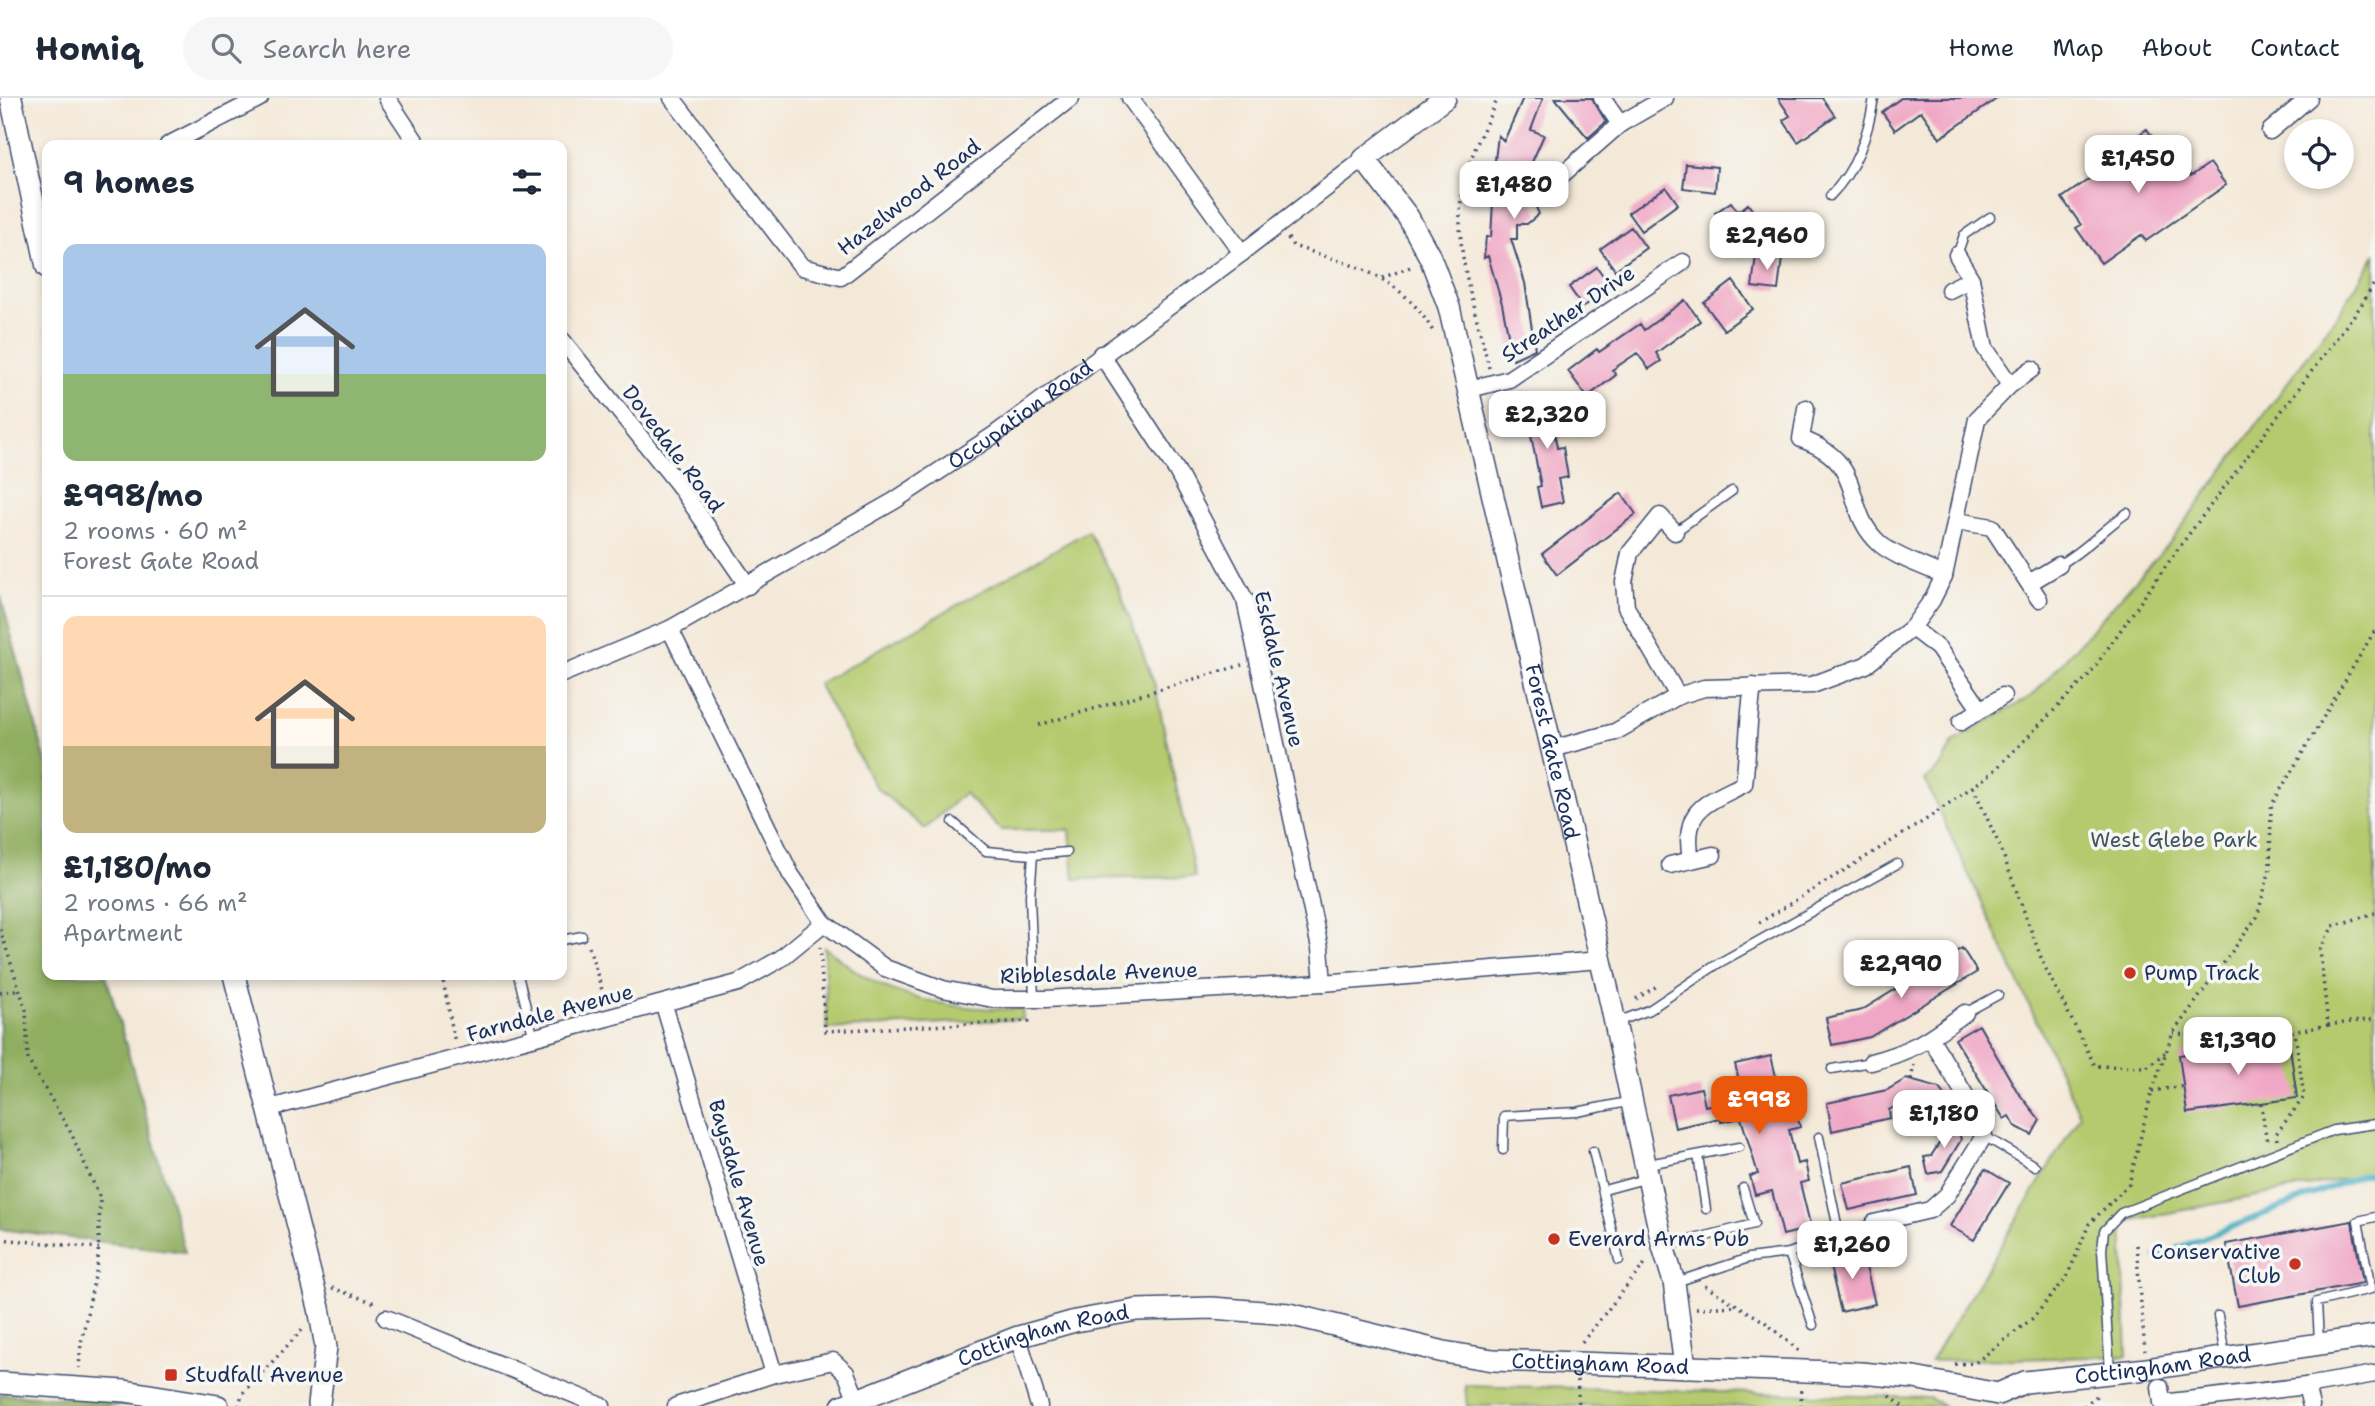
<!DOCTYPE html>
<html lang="en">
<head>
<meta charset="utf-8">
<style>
	:root { --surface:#fff; --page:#f6f6f7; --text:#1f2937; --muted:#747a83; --line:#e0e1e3; --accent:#ea580c }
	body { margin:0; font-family:"Shantell Sans",sans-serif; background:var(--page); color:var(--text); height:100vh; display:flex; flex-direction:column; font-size:26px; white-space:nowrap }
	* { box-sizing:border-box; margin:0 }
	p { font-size:23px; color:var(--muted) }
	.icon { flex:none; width:38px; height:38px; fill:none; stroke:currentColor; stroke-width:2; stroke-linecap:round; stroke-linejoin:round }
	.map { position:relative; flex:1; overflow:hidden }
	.side { position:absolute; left:42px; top:42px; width:525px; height:840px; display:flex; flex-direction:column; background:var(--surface); border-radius:14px; box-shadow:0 4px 10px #0003 }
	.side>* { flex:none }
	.tools { position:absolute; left:2284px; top:21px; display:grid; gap:14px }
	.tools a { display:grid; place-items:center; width:70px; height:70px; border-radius:50%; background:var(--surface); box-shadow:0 4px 10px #0003; font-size:35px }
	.price { position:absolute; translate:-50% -60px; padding:0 16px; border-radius:14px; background:#fff; color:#222; font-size:23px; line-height:46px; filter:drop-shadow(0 2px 4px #0008) }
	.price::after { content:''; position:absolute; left:50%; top:42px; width:21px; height:16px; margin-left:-10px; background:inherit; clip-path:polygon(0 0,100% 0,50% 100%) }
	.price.current { background:var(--accent); color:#fff }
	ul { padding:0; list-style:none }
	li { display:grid; align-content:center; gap:14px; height:371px; padding:0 21px }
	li+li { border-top:2px solid var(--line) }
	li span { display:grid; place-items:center; height:217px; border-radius:14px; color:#555 }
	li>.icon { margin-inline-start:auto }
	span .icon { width:126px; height:126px; fill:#fffc; stroke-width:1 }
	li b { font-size:30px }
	h2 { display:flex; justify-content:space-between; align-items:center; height:84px; padding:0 21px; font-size:30px }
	header { display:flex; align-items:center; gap:42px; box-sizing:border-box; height:98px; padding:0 35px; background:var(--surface); border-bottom:2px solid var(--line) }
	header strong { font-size:33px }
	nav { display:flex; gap:38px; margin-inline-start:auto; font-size:24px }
	.search { width:490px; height:63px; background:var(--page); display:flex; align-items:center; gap:18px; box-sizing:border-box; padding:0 24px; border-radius:38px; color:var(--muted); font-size:26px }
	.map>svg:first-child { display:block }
	.green { fill:#b5ca6e; stroke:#687c66; stroke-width:2 }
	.forest { fill:#90ae61; stroke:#566e60; stroke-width:2 }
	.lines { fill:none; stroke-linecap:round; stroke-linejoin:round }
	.stream { stroke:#43acc3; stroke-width:6 }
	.building { fill:#f0a7c5 }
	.service-casing { stroke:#3c4b70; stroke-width:11 }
	.minor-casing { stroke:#3c4b70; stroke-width:19 }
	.tertiary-casing { stroke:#3c4b70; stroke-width:24 }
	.path { stroke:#3c4b70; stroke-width:3.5; stroke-dasharray:2 5; stroke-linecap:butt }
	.service { stroke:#fff; stroke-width:8 }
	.minor { stroke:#fff; stroke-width:16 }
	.tertiary { stroke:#fff; stroke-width:21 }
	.poi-dot { fill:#c8321e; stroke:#f6f6f2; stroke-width:2.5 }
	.labels { text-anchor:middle; stroke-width:7; stroke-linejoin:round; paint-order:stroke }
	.street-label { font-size:21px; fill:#1b2f5e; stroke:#f6f6f2 }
	.park-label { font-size:21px; fill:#425662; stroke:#f6f6f2 }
	.poi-label { font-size:21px; fill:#1b2f5e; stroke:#f6f6f2; text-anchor:start }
</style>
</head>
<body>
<header>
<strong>Homiq</strong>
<div class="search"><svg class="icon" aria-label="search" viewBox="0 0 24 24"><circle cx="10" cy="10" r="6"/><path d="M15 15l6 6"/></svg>Search here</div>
<nav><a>Home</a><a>Map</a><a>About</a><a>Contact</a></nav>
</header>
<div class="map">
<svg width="2375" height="1308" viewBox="0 0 2375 1308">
	<rect width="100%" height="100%" fill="#f6f6f2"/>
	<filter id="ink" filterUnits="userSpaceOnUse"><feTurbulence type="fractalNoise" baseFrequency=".0143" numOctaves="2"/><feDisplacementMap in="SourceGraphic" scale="14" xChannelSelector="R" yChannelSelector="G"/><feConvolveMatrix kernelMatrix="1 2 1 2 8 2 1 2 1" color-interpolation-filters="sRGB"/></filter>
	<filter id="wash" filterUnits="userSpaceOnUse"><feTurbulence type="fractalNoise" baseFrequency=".00686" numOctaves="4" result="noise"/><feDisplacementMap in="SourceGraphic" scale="28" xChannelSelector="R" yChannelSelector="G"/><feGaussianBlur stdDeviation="1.57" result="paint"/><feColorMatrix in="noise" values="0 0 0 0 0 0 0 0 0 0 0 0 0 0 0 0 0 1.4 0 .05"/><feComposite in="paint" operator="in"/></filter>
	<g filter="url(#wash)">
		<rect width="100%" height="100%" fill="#f4e9d8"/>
		<path class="green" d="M 2375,157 L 2375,1075 L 2122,1124 L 2127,1258 L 1931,1263 L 2080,1017 L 1925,682 L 1941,668 L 1953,644 L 2033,597 L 2172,442 L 2340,213 Z
			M 1088,433 L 1117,486 L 1155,588 L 1195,779 L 1074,781 L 1070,732 L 1001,732 L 964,695 L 925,731 L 875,688 L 818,586 Z
			M 824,849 C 837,858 850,870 864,878 C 909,906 970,912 1022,911 L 1023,921 L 827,931 Z
			M 1465,1287 L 1929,1300 L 1945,1308 L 1467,1308 Z"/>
		<path class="forest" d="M 0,496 L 47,668 L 47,877 L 106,877 L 185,1154 L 0,1131 Z
			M 0,1296 L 98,1302 L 130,1308 L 0,1308 Z"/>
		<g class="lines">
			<path class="stream" d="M 2156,1159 L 2362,1077 L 2375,1075"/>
		</g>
		<g id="blocks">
			<path class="building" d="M 1523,0 L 1543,0 L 1531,32 L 1544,37 L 1524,82 L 1539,116 L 1527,126 L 1517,126 L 1517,141 L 1511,141 L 1525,185 L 1535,251 L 1513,261 L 1502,206 L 1488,158 L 1484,160 L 1486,139 L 1491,139 L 1493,104 L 1490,104 L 1498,37 L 1504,43 Z
				M 1555,0 L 1592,0 L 1606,24 L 1588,40 Z
				M 1778,0 L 1822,0 L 1835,18 L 1798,44 L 1783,22 L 1790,18 Z
				M 1901,0 L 1998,0 L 1940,40 L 1921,13 L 1895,32 L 1882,14 Z
				M 2147,31 L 2160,50 L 2167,45 L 2191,78 L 2210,65 L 2226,87 L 2146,143 L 2141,137 L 2101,165 L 2076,130 L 2081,127 L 2062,100 L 2111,66 L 2106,59 Z
				M 1686,66 L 1717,69 L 1715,94 L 1683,90 Z
				M 1666,89 L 1678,106 L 1641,133 L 1628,115 Z
				M 1731,104 L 1738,114 L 1748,106 L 1761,125 L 1734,143 L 1715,115 Z
				M 1631,129 L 1646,150 L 1615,172 L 1600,151 Z
				M 1756,157 L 1782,160 L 1778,192 L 1752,189 Z
				M 1597,169 L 1611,189 L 1583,209 L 1569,189 Z
				M 1733,183 L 1753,211 L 1724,232 L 1704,205 Z
				M 1685,202 L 1700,223 L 1656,255 L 1661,263 L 1649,271 L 1637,255 L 1612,272 L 1616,277 L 1587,299 L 1568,273 L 1597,251 L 1599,254 L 1640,226 L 1644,232 Z
				M 1556,302 L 1558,320 L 1552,321 L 1557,350 L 1563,349 L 1568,379 L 1558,381 L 1563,404 L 1541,409 L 1537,389 L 1541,388 L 1525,307 Z
				M 1621,395 L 1636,416 L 1557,477 L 1542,456 Z
				M 1962,850 L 1977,874 L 1870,939 L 1832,947 L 1826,920 L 1862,912 Z
				M 1979,927 L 2017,993 L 2040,1022 L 2032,1037 L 2015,1028 L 2009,1018 L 2004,1021 L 1955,941 Z
				M 2289,942 L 2297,1000 L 2187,1015 L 2179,957 Z
				M 1771,958 L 1781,999 L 1792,997 L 1800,1029 L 1789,1032 L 1797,1066 L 1805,1064 L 1809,1083 L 1800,1085 L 1811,1130 L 1783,1137 L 1772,1093 L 1755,1097 L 1750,1078 L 1758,1076 L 1741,1020 L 1721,1024 L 1720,1020 L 1675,1030 L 1668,997 L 1701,990 L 1705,1008 L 1743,999 L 1735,966 Z
				M 1906,981 L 1939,990 L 1948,1003 L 1933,1012 L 1929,1006 L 1910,999 L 1889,1012 L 1890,1020 L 1832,1033 L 1827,1005 L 1887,992 Z
				M 1957,1026 L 1961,1042 L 1942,1073 L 1928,1076 L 1924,1059 L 1931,1058 L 1942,1041 L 1940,1031 Z
				M 1911,1069 L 1917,1097 L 1849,1112 L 1842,1085 Z
				M 1985,1071 L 2009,1085 L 1974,1142 L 1950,1128 Z
				M 2352,1123 L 2363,1185 L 2238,1208 L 2226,1146 Z
				M 1862,1152 L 1875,1206 L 1841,1214 L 1828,1160 Z"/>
		</g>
	</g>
	<g filter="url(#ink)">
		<use href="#blocks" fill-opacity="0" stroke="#3c4b70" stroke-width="2"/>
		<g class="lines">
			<defs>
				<path id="service" d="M 1830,98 C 1857,71 1868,37 1874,0
					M 1957,157 L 1964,137 L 1990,119
					M 1675,434 L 1732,393
					M 2059,467 C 2087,451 2101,433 2127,415
					M 953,724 L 986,753 L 1033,757 L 1067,754
					M 1033,757 L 1030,798 L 1034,901
					M 562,842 L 582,838
					M 518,877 L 534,941
					M 1965,915 L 1998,897
					M 1617,924 L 1649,912 L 1719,865 L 1897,766
					M 1832,971 L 1871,964
					M 1984,1038 L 2035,1068
					M 1819,1039 L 1839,1136
					M 1503,1052 L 1504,1018 L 1577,1014 L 1632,1003
					M 1593,1053 L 1619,1162
					M 1698,1057 L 1706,1111
					M 1648,1066 L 1739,1049
					M 1604,1092 L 1648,1080
					M 1666,1148 L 1754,1126 L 1743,1090
					M 1789,1155 L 1813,1227
					M 1676,1184 L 1749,1160 L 1789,1155 L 1874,1125
					M 2218,1218 L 2225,1257
					M 2319,1244 L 2317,1204 L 2371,1191 L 2358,1123 L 2375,1119
					M 2110,1273 L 2102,1152 L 2104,1133 L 2121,1115 L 2334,1032 L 2375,1026"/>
				<g id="minor">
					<path d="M 387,0 L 418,47"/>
					<path d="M 672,0 L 802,169 L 841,179 L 1071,0"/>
					<path d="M 1130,0 L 1242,155"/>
					<path d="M 1602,0 L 1620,26 L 1665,0"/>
					<path d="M 2270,33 L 2309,0"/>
					<path d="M 168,47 L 260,0"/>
					<path d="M 1548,89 L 1620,26"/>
					<path d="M 1957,157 L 1971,181 L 1985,250 L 2010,287"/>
					<path d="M 1949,192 L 1971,181"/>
					<path d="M 562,242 L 678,386 L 748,488"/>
					<path d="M 1101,256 L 1177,373 L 1245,502 L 1320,850 L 1323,885"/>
					<path d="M 1470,291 L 1509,281 L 1683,164"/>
					<path d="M 1806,310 L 1801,341 C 1869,365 1840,410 1880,446 C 1897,460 1925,468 1944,478"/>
					<path d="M 1957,423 L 1992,429 L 2039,501"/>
					<path d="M 1675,434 L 1660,418 L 1630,455 L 1624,484 L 1626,509 L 1678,598"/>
					<path d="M 2029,485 L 2059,467"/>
					<path d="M 1912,530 L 1938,550 L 1980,611"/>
					<path d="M 670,531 L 791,777 L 824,825 L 885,870 L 943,891 L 993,901 L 1046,901 L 1323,885 L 1600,862"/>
					<path id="s1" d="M 562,576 L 670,531 L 894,403 L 994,337 L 1242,155 L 1364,61"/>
					<path d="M 1961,624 L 2003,598"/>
					<path d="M 1552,651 L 1615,634 L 1678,598 L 1704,590 L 1812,587 L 1866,567 L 1912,530 L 1932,502 L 1944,478 L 1977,321 L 2010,287 L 2032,271"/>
					<path d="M 1691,762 C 1682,711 1703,707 1744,686 C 1748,653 1748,621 1753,588"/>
					<path d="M 1670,767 L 1713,757"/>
					<path d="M 664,907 L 774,1276"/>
					<path d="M 1871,964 C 1914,953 1930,940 1965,915"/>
					<path d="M 270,1010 L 738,885 L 780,861 L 824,825"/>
					<path d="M 1874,1125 L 1930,1112 L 1947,1097 L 1984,1038 L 1973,1010 L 1931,941"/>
					<path d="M 386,1220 L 602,1308"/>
					<path d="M 1018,1239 L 1039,1308"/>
					<path d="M 2306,1288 L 2311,1308"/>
					<path d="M 2160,1289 L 2162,1305 L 2306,1288 L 2375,1276"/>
					<path d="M 676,1308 L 774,1276 L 833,1263 L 846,1275 L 857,1302"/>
				</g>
				<g id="tertiary">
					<path d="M 11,0 L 47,169"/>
					<path id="s2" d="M 1445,0 L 1364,61 L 1408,119 L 1430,159 L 1449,209 L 1611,906 L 1662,1145 L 1674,1184 L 1685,1269"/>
					<path d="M 234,877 L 319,1210 L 326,1249 L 319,1306"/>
					<path d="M 0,1285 L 125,1293 L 218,1308"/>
					<path id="s3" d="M 842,1308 L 1018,1239 L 1075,1223 L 1137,1212 L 1212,1210 L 1289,1216 L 1444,1254 L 1493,1262 L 1861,1275 L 1914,1280 L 1998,1296 L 2025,1284 L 2147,1271 L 2375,1238"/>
				</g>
			</defs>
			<use href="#service" class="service-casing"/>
			<use href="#minor" class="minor-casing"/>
			<use href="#tertiary" class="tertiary-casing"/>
			<path class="path" d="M 1288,140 L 1293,148 C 1352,167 1401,176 1434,235
				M 1382,180 L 1413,168
				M 1489,270 C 1476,211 1450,145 1464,85 C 1471,55 1485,28 1498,0
				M 1039,627 L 1242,567
				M 1973,689 L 2001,751 L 2043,865 L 2095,968 L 2147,969 L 2167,953
				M 1759,825 L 1924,723 L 1992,675 L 2089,577 L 2180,448 L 2360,209 L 2375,184
				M 0,831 L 26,912 L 28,962 L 71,1035 L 100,1100 L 98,1164 L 81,1245 L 79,1270
				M 589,849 L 605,902
				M 820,849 L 825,933 L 1029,923 L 1029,918
				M 442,877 L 455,945
				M 0,895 L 20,891
				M 1636,901 L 1657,888
				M 2328,927 L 2375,921
				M 2173,935 C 2225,943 2276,938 2328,927 L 2320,852 L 2333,828 L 2375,815
				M 1911,982 L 1914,967
				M 2152,993 L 2184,988
				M 2261,1005 L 2267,1045
				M 2277,1042 L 2276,1036 L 2304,999 L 2295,934
				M 0,1141 L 99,1150
				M 2136,1147 L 2145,1253
				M 1705,1188 L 1765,1224 L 1799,1253
				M 332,1190 L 378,1206
				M 1696,1210 L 1737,1208
				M 1582,1244 L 1647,1163
				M 1955,1266 L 1975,1265 L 2033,1220 L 2067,1179 L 2089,1126 L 2129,1086 L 2152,993 L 2173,935 L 2257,819 L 2270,771 L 2271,708 L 2375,532
				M 1577,1282 L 1579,1308
				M 1801,1292 L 1801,1308
				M 1890,1298 L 1902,1308
				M 239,1308 L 242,1296 L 303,1231
				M 2084,1308 L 2099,1296"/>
			<use href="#service" class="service"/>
			<use href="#minor" class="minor"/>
			<use href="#tertiary" class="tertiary"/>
		</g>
	</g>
	<g class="poi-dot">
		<circle cx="2130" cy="875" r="7"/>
		<circle cx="1554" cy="1141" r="7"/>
		<circle cx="2295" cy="1166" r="7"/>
		<rect x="164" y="1270" width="14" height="14" rx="3.5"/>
	</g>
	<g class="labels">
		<g class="street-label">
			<text transform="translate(909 99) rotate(-38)" y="7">Hazelwood Road</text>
			<text transform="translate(1568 216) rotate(-34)" y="7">Streather Drive</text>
			<text dy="7" stroke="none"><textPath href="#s1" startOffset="528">Occupation Road</textPath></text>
			<text transform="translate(673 351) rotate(53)" y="7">Dovedale Road</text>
			<text transform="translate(1279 571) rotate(77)" y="7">Eskdale Avenue</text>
			<text dy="7" stroke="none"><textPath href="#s2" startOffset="730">Forest Gate Road</textPath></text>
			<text transform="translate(1099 875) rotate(-2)" y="7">Ribblesdale Avenue</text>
			<text transform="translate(550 915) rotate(-15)" y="7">Farndale Avenue</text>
			<text transform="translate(739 1085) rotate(74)" y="7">Baysdale Avenue</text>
			<text dy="7" stroke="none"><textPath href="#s3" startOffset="214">Cottingham Road</textPath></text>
			<text dy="7" stroke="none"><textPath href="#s3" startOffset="780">Cottingham Road</textPath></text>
			<text dy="7" stroke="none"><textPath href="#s3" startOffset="1348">Cottingham Road</textPath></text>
		</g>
		<g class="park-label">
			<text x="2174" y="749">West Glebe Park</text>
		</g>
		<g class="poi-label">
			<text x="2144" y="882">Pump Track</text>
			<text x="1568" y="1148">Everard Arms Pub</text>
			<text x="2281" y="1161" text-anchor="end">Conservative<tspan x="2281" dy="24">Club</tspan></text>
			<text x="185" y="1284">Studfall Avenue</text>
		</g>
	</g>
</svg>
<div class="tools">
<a><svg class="icon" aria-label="locate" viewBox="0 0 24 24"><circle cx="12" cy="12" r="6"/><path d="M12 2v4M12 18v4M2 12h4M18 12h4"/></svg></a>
</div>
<b class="price" style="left:2138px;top:97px">£1,450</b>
<b class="price" style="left:1514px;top:123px">£1,480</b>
<b class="price" style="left:1767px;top:174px">£2,960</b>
<b class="price" style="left:1547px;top:353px">£2,320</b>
<b class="price" style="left:1901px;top:902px">£2,990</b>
<b class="price" style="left:2238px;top:979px">£1,390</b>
<b class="price current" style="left:1759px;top:1038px">£998</b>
<b class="price" style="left:1944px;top:1052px">£1,180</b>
<b class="price" style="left:1852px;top:1183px">£1,260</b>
<section class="side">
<h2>9 homes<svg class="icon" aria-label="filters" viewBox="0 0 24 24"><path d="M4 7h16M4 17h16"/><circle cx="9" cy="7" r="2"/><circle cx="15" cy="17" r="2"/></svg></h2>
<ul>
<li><span style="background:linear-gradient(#a9c7e8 60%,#8fb573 0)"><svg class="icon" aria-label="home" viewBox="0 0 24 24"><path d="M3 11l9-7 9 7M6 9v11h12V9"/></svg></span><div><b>£998/mo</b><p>2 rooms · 60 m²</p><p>Forest Gate Road</p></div></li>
<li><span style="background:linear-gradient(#ffd9b3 60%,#c2b280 0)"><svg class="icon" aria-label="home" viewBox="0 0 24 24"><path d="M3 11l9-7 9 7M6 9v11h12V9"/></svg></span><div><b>£1,180/mo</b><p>2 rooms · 66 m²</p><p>Apartment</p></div></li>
</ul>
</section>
</div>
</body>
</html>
